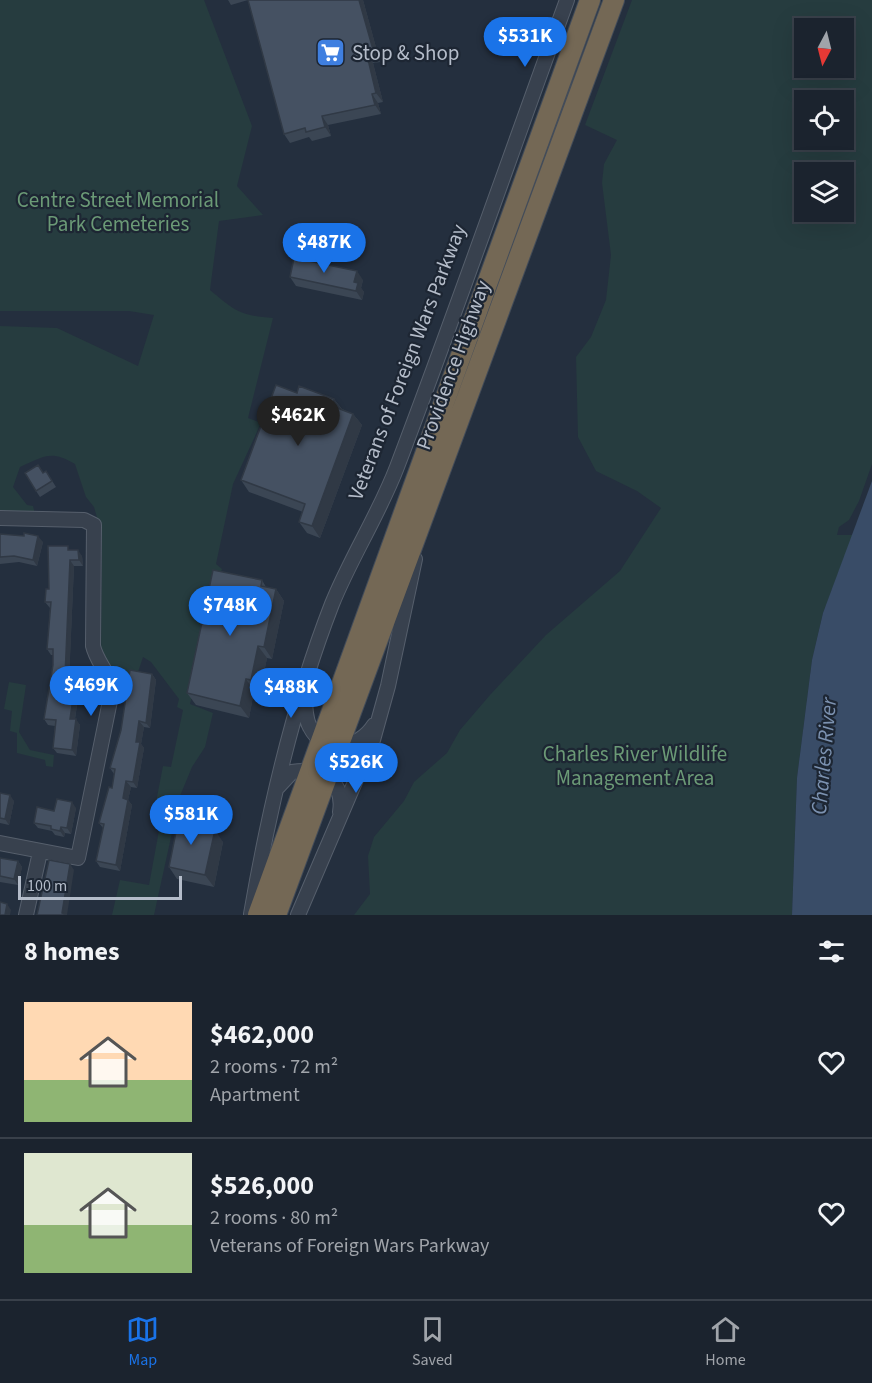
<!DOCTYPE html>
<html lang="en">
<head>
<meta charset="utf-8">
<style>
	:root { --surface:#1b232e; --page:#242b36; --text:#f1f3f6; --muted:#a0a4aa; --line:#39404a; --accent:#1a73e8 }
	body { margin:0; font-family:"Source Sans 3",sans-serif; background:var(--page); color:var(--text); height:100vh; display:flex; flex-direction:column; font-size:22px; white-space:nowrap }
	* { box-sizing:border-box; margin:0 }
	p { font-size:20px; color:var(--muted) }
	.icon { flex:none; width:33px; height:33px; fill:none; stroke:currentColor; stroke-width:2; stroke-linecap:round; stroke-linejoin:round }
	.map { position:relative; height:915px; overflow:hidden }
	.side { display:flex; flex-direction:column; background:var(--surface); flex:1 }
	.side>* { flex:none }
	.needle { width:39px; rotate:187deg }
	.fabs { position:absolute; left:794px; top:18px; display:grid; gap:12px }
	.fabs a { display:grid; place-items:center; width:60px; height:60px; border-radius:0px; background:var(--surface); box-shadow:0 6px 24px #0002,0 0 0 2px var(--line); font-size:30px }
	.scale { position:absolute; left:18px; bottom:15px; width:164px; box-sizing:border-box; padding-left:6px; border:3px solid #b4bcc9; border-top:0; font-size:16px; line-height:21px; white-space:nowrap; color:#b4bcc9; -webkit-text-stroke:4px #1d2633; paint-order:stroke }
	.price { position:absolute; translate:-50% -51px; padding:0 14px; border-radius:21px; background:var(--accent); color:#fff; font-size:20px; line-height:39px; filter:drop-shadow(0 2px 3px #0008) }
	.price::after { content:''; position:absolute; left:50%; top:36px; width:18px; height:14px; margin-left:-9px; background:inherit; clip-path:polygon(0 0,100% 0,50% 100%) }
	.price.current { background:#222; color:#fff }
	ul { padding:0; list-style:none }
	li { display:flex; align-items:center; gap:18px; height:150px; padding:0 24px }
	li+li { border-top:2px solid var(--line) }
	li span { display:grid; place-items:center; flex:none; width:168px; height:120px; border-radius:0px; color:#555 }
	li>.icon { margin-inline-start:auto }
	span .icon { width:72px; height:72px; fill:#fffc; stroke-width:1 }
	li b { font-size:26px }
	h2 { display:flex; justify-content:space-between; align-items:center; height:72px; padding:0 24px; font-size:26px }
	.menu { display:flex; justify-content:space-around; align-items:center; height:84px; border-top:2px solid var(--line); background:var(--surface); font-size:16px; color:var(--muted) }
	.menu a { display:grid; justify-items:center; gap:3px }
	.menu .current { color:var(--accent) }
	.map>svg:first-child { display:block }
	.green { fill:#263c3f; fill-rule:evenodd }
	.water { fill:#394c67 }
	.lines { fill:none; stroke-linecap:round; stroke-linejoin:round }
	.minor-casing { stroke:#565f6c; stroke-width:16 }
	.highway-casing { stroke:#434c59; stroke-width:22 }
	.minor { stroke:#38414e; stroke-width:14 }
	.highway { stroke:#746855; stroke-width:20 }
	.wall { fill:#3b4654 }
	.shaded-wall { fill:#303945 }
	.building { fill:#455162; stroke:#303945; stroke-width:1.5 }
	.labels { text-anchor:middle; stroke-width:4.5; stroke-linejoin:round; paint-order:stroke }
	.poi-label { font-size:21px; fill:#b4bcc9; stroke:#1d2633; text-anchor:start }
	.park-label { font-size:21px; fill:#6b9a76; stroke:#1d2633 }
	.street-label { font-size:21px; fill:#b4bcc9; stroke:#1d2633 }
	.water-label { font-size:22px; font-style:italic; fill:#7c92b1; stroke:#1d2633 }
</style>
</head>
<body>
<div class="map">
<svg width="872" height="915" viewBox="0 0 872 915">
	<rect width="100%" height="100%" fill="#242f3e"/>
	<path class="green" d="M 0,0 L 204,0 L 252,126 L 237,186 L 263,215 L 219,221 L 210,290 C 234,310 240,316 273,318 L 248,418 L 261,423 L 233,484 L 216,564 L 222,569 L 190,704 L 213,713 L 205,747 L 192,767 L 180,796 L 154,915 L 112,915 L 120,880 L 149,885 L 160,825 L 152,823 L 163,766 L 171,767 L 183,710 L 177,707 L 179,699 L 151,662 L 143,657 L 136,678 L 120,676 L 114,668 L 106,665 L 101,656 L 102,535 L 94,507 L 86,497 L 75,464 C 51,450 45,456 20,467 L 13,487 L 27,505 L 33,506 L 35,514 L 0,513 L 0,326 L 57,328 L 138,366 L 154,315 L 129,311 L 0,311 Z
		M 632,0 L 872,0 L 872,464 L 859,501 L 849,520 L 839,527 L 837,535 L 853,535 L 823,613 L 812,660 L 797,778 L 792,915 L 354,915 L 370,894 L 368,856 L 374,837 L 404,801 L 414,782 L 447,753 L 460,730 L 490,695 L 546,635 L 620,571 L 661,508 L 637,491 L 596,471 L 578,437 L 576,357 L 591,337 L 606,300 L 611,255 L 602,183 L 604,164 L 617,140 L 585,125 ZM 804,28 L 843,28 L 843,68 L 804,68 ZM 804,100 L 843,100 L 843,140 L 804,140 ZM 804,172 L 843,172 L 843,212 L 804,212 Z
		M 9,682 L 26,685 L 19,732 L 30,750 L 54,755 L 53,767 L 46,766 L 45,760 L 17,753 L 17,733 L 10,731 L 12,711 L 4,709 Z"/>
	<path class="water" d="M 872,481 L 872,915 L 792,915 L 797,778 L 812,660 L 823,613 Z"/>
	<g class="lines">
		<defs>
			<path id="minor" d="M 0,518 L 84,520 L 94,525 L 93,646 C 97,663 110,673 112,691 L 78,858 L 0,843
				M 305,695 C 305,706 305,718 310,727 C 324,755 359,749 374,725
				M 278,787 L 292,772 C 320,767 345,781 340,812
				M 251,914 C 269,809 293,704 332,604 C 351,557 379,514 397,467 C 456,312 510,156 567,0
				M 26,915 L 40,852
				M 298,915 L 373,740 L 388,686 L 415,559"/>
			<path id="highway" d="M 258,915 L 590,0
				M 276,915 L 614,0"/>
		</defs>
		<use href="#minor" class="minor-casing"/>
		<use href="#highway" class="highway-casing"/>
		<use href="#minor" class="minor"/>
		<use href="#highway" class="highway"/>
	</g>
	<path class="wall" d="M 228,0 L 363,0 L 380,62 L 373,63 L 383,102 L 378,103 L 381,114 L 328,125 L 331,136 L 312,141 L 309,137 L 290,143 L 284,134 L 248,0 L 231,5 Z
		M 290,277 L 363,280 L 361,288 L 364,292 L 362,300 L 296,286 Z
		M 297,393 L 334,399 L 342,409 L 353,414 L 362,425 L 320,538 L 307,533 L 299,522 L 303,512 L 249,492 L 241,480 Z
		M 46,471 L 56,487 L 40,497 L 36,491 L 43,473 Z
		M 0,534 L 43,542 L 37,566 L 19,562 L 0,564 Z
		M 71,550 L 82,556 L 83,566 L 74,566 L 69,678 L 80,684 L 75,719 L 80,725 L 76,756 L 57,753 L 53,748 L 55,726 L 48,725 L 44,719 L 53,665 L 53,655 L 51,655 L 47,649 L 50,608 L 45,602 L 49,589 Z
		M 262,580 L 266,587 L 276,589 L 284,601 L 272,659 L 267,658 L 260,692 L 254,691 L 249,718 L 196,705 L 187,693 Z
		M 152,674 L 156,680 L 150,728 L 144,727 L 141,744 L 144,748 L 137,788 L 131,787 L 128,800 L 132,805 L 120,871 L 100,867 L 96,861 L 103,828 L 99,823 L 112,788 L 114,774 L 110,768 Z
		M 0,793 L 14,801 L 9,825 L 0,823 Z
		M 76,808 L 71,834 L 65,833 L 64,837 L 55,835 L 52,831 L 38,828 L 34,823 L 54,811 Z
		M 202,827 L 223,842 L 214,887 L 177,879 L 169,867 Z
		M 0,858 L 18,861 L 22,867 L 18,885 L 0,882 Z"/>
	<path class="shaded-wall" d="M 359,0 L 363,0 L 380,62 L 374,53 Z
		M 367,55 L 373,63 L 383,102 L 376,93 Z
		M 372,94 L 378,103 L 381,114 L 375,105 Z
		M 322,116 L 328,125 L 331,136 L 325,127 Z
		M 357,271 L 363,280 L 361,288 L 364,292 L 362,300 L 356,291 L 354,282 Z
		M 334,399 L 343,411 L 332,406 Z
		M 353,414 L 362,425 L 320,538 L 312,526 Z
		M 38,536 L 43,542 L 37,566 L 33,560 Z
		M 78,550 L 82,556 L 83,566 L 79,560 Z
		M 70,560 L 74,566 L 69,683 L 65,677 Z
		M 276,589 L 284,601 L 272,659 L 264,647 Z
		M 258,646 L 267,658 L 260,692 L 251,680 Z
		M 152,674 L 156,680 L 150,728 L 146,723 Z
		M 76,679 L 80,684 L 74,725 L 70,719 Z
		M 246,679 L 254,691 L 249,718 L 240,706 Z
		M 76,719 L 80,725 L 76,756 L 72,750 Z
		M 139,721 L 144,727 L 141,744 L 144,748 L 137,788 L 133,782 L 136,742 Z
		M 126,781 L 131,787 L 128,800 L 132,805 L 120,871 L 116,865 L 123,798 Z
		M 10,795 L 14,801 L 9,825 L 5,819 Z
		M 72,802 L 76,808 L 71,834 L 67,828 Z
		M 194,815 L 202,827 L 192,825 Z
		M 61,827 L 65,833 L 64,837 L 60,831 Z
		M 215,830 L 223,842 L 214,887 L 205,875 Z
		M 18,861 L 22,867 L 18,885 L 14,879 Z
		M 70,864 L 74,870 L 67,915 L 63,915 L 62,913 Z
		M 7,904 L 11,910 L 10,915 L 5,915 Z"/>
	<path class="building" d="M 248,0 L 359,0 L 374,53 L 367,55 L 376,93 L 372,94 L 375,105 L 322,116 L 325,127 L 306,132 L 305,128 L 284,134 Z
		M 294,258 L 357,271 L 354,282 L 358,283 L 356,291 L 290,277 Z
		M 276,385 L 297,393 L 299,386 L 334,399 L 332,406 L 353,414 L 312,526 L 299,522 L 305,504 L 241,480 Z
		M 38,465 L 43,473 L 46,471 L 52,481 L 36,491 L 25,473 Z
		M 24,533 L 38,536 L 33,560 L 14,556 L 0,557 L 0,534 L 24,536 Z
		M 48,546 L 68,546 L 68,550 L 78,550 L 79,560 L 70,560 L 65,677 L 76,679 L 70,719 L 76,719 L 72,750 L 53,748 L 56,720 L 44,719 L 53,665 L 53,649 L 47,649 L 51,602 L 45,602 L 46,589 L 49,589 Z
		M 213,570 L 262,580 L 261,586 L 276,589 L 264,647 L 258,646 L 251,680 L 246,679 L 240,706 L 187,693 Z
		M 130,670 L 152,674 L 146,723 L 139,721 L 136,742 L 140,742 L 133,782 L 126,781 L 123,798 L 128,800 L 116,865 L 96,861 L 104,824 L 99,823 L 109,787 L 112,788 L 115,769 L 110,768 L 121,730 Z
		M 0,793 L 10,795 L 5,819 L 0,818 Z
		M 57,799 L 72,802 L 67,828 L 61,827 L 60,831 L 51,829 L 51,826 L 34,823 L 37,807 L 54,811 Z
		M 180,812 L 194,815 L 192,825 L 215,830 L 205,875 L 169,867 Z
		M 0,858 L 18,861 L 14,879 L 0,876 Z
		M 49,860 L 70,864 L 62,913 L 66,914 L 66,915 L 37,915 Z
		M 0,902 L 7,904 L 5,915 L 0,915 Z"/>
	<defs>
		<symbol id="supermarket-square" viewBox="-11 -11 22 22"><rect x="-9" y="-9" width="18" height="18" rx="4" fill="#3f7fe0" stroke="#1d2633"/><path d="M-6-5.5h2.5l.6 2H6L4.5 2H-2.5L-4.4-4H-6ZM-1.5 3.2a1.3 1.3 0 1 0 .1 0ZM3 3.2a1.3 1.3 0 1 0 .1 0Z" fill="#fff"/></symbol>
	</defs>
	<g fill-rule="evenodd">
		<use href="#supermarket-square" x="314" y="36" width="33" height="33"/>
	</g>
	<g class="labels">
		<g class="poi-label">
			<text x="352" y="60">Stop &amp; Shop</text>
		</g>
		<g class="park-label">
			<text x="118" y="207">Centre Street Memorial<tspan x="118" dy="24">Park Cemeteries</tspan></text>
			<text x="635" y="761">Charles River Wildlife<tspan x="635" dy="24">Management Area</tspan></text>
		</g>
		<g class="street-label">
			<text transform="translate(407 362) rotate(-69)" y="7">Veterans of Foreign Wars Parkway</text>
			<text transform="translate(453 365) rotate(-70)" y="7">Providence Highway</text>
		</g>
		<g class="water-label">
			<text transform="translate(823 756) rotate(-85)" y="8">Charles River</text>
		</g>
	</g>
</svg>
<div class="fabs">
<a><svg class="needle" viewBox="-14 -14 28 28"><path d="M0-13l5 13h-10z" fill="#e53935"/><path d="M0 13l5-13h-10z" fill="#a0a4aa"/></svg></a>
<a><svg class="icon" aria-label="locate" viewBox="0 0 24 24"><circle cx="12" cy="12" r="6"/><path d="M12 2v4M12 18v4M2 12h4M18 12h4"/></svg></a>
<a><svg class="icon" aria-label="layers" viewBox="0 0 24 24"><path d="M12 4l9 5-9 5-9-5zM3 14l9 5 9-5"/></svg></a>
</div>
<div class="scale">100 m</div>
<b class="price" style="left:525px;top:68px">$531K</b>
<b class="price" style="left:324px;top:274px">$487K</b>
<b class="price current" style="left:298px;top:447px">$462K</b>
<b class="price" style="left:230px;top:637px">$748K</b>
<b class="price" style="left:91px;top:717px">$469K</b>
<b class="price" style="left:291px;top:719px">$488K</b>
<b class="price" style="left:356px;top:794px">$526K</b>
<b class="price" style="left:191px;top:846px">$581K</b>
</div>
<section class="side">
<h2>8 homes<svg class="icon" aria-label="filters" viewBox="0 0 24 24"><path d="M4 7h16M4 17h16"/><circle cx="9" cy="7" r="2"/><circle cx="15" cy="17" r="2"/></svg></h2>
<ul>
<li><span style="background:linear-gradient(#ffd9b3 65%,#8fb573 0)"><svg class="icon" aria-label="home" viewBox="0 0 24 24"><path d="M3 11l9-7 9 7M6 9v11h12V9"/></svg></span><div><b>$462,000</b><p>2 rooms · 72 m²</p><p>Apartment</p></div><svg class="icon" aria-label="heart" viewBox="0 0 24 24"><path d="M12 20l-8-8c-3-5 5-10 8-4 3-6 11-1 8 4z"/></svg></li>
<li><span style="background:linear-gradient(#dfe7d0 60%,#8fb573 0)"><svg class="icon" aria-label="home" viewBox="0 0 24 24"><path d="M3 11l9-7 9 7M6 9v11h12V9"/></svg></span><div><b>$526,000</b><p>2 rooms · 80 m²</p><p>Veterans of Foreign Wars Parkway</p></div><svg class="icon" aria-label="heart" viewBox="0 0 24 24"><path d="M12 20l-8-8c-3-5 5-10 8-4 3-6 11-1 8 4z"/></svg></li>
</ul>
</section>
<nav class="menu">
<a class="current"><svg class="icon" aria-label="map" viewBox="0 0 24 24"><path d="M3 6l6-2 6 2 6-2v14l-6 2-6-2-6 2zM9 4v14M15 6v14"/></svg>Map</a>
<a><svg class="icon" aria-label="saved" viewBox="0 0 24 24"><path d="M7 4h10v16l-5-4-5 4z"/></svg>Saved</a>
<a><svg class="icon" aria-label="home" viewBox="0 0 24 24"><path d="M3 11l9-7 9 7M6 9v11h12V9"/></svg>Home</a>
</nav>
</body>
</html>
